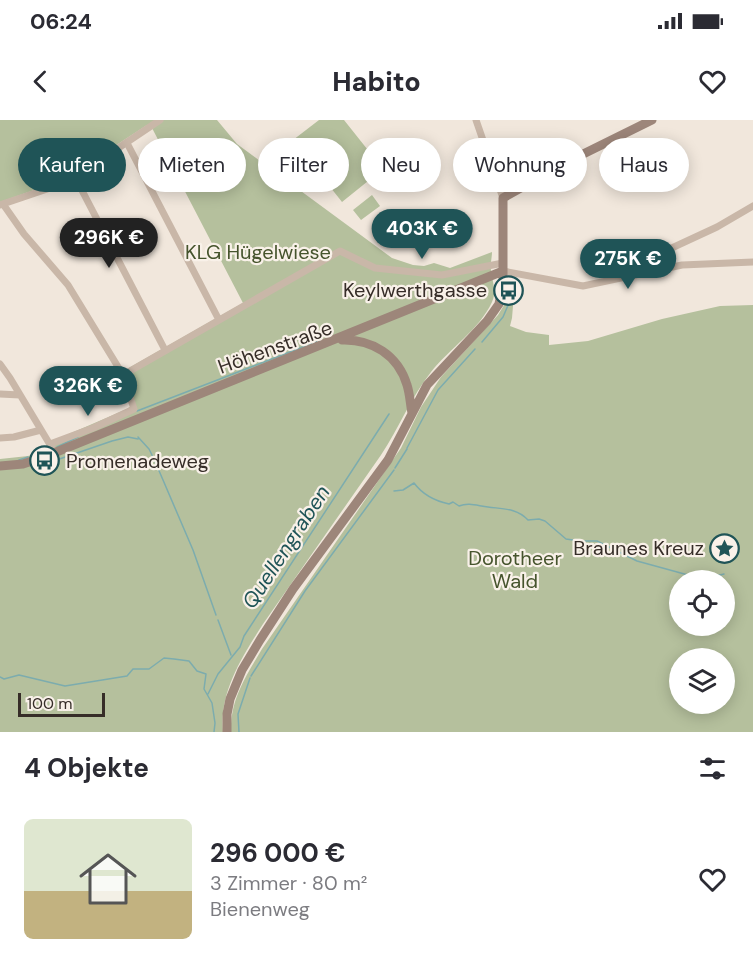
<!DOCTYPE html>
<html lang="de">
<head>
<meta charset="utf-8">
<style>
	:root { --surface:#fff; --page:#f2f2f3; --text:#2b2b33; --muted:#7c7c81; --accent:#1f5457 }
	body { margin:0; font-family:"DM Sans",sans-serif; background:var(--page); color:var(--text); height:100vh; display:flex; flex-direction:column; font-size:22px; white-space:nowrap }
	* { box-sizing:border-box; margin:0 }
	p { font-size:20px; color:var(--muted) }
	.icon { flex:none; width:33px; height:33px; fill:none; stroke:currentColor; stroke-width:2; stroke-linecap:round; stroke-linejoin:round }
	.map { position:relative; height:612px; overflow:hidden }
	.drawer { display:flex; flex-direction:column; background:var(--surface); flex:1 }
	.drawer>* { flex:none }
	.banner { position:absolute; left:18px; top:18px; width:717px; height:54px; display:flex; gap:12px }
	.fabs { position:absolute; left:669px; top:450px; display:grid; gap:12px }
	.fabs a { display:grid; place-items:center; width:66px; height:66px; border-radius:50%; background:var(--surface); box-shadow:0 3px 15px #0003; font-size:30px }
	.scale { position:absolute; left:18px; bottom:15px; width:87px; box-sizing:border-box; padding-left:6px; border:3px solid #362d28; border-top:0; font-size:16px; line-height:21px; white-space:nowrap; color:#362d28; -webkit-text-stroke:4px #f9f1e9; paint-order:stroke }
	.price { position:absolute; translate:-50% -51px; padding:0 14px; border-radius:21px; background:var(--accent); color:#fff; font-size:20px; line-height:39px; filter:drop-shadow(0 2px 3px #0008) }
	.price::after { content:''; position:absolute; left:50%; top:36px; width:18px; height:14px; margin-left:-9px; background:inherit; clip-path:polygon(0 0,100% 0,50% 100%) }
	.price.on { background:#222; color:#fff }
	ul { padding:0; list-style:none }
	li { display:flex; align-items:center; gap:18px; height:150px; padding:0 24px }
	li span { display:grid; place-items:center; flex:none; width:168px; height:120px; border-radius:9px; color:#555 }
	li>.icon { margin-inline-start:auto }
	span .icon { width:72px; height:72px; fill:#fffc; stroke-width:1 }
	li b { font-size:26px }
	h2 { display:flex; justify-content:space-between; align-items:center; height:72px; padding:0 24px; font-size:26px }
	.tag { padding:0 21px; border-radius:27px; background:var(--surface); box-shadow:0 3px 15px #0003; font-size:21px; line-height:54px }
	.tag.on { background:var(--accent); color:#fff }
	.status { display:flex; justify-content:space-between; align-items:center; height:42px; padding:0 30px; background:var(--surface); direction:ltr }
	.status svg { height:16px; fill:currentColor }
	header { display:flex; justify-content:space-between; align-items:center; height:78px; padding:0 24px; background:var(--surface); font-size:27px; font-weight:800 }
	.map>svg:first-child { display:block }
	.green { fill:#b5c09d; fill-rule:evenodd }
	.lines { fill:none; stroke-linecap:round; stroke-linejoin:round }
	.stream { stroke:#7cacae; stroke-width:1.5 }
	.street { stroke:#c9b7a8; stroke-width:7 }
	.secondary { stroke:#9d867a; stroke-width:9 }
	.labels { text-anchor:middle; stroke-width:4.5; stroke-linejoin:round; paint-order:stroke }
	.park-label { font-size:20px; fill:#46542d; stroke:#f9f1e9 }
	.poi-label { font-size:20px; fill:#362d28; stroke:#f9f1e9; text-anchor:end }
	.street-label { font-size:20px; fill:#362d28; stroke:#f9f1e9 }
	.water-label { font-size:21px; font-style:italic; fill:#1f5457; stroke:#f9f1e9 }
</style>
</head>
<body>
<div class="status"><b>06:24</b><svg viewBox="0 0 49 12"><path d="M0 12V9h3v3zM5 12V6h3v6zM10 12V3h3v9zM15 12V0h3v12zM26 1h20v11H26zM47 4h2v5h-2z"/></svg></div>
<header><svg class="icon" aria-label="back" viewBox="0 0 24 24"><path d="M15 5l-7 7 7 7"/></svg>Habito<svg class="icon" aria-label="heart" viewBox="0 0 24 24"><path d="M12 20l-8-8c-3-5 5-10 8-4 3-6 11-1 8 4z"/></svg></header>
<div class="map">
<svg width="753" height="612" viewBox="0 0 753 612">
	<rect width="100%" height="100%" fill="#f1e7dc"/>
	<path class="green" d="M 0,0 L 217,0 L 237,24 L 392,138 L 413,145 L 424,146 L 434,143 L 450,148 L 492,132 C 492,138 490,144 491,150 C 492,161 497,171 492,182 C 479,210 450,228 431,252 C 411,277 399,308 381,335 L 263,504 C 242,537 219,572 223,612 L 0,612 L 0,339 L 28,336 L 44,331 L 46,325 L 55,320 L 127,289 L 131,286 L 120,253 L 243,183 L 152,8 L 147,5 L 63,60 L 0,82 Z
		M 319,0 L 344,0 L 383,49 L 342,82 L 293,20 Z
		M 372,75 L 380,86 L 361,100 L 353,90 Z
		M 511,174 L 514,174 L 512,198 L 510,206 L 526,212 L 549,215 L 549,225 L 588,221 L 662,199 L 720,186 L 753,185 L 753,612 L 231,612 C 230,580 246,556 262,529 L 401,328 L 421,287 L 441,257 L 498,195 ZM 680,460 L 724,460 L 724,506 L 680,506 ZM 680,538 L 724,538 L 724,584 L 680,584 Z"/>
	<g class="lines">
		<path class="stream" d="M 482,222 L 503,197 L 509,183
			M 137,291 L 321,220
			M 138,317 L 149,329 L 154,339 L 193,430 L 216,495
			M 57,327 L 78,317
			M 407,328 L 438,270 L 475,229
			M 19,340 L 28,337
			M 39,346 L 112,321 L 128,317 L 138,319
			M 395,348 L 407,329
			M 394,371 L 403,370 L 414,363 C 423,375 435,381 449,384 L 453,382 L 459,386 C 469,382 478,386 488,387 C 503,389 517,388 528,400 L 539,399 L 545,401 L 566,419 L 580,421 L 597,421 L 637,441 L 699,458 L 708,458 L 724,454
			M 218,500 L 231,535
			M 251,556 L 305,471 L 394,350
			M 0,557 L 4,559 L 19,555 L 65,566 L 127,556 L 133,549 L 149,549 L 164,538 L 174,539 L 189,541 L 197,551 L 206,554 L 204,569 L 212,583 L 215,603 L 214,612
			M 208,574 L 218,554 L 240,527 L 244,516 L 389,294
			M 239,612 L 238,594 L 250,558"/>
		<path class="street" d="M 476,0 L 503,78
			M 127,23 L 219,200
			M 75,57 L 165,230
			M 3,84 L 24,114 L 68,165 L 123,255 L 134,289 L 93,308 L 50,324
			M 0,85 L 59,65 L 75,57 L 160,0
			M 655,149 L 656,140 L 661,133 L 717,107 L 753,86
			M 503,151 L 583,166 L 682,145 L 753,142
			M 0,244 L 10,258 L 52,328
			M 123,255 L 340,131 L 375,148 L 442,155 L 503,143
			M 0,274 L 20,275
			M 0,318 L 14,317 L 41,310"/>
		<path class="secondary" d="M 342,220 C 372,219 398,235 407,265 C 410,274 410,283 412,293
			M 0,346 L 23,344 L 44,337 L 503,151
			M 227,612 L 227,594 L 230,579 L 242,550 L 260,520 L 293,469 L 388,340 L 427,265 L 487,201 L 499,184 L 503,164 L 503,78 L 567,42 L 652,0"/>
	</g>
	<defs>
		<symbol id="bus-ring" viewBox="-11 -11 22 22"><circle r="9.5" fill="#f9f1e9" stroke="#1f5457" stroke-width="1.5"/><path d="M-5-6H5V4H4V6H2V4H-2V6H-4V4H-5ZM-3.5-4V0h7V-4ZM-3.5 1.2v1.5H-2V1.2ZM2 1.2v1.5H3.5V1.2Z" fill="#1f5457"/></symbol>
		<symbol id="sight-ring" viewBox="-11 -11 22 22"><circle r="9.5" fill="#f9f1e9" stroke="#1f5457" stroke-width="1.5"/><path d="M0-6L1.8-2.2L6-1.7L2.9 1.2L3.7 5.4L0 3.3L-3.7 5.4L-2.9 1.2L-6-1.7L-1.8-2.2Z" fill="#1f5457"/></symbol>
	</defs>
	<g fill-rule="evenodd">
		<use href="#bus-ring" x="492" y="154" width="33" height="33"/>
		<use href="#bus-ring" x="28" y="324" width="33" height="33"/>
		<use href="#sight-ring" x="708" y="412" width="33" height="33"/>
	</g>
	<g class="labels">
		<g class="park-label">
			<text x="258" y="139">KLG Hügelwiese</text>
			<text x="515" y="445">Dorotheer<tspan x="515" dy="23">Wald</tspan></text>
		</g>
		<g class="poi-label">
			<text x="487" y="177">Keylwerthgasse</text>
			<text x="66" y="348" text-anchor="start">Promenadeweg</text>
			<text x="704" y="435">Braunes Kreuz</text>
		</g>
		<g class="street-label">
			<text transform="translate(275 227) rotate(-20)" y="7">Höhenstraße</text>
		</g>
		<g class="water-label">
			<text transform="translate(286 427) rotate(-57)" y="7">Quellengraben</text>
		</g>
	</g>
</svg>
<div class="fabs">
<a><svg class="icon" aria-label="locate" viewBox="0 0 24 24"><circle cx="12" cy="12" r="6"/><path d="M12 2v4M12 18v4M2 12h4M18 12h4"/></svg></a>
<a><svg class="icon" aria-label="layers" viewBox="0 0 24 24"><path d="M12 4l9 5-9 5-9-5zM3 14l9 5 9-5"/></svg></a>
</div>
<div class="scale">100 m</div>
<b class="price" style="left:422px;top:140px">403K €</b>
<b class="price on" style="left:109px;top:149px">296K €</b>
<b class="price" style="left:628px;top:170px">275K €</b>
<b class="price" style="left:88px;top:297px">326K €</b>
<div class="banner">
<a class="tag on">Kaufen</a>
<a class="tag">Mieten</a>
<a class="tag">Filter</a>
<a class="tag">Neu</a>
<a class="tag">Wohnung</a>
<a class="tag">Haus</a>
</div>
</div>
<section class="drawer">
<h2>4 Objekte<svg class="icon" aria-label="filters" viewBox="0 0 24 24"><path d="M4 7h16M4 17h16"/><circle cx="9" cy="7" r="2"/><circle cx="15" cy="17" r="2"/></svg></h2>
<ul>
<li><span style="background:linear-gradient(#dfe7d0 60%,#c2b280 0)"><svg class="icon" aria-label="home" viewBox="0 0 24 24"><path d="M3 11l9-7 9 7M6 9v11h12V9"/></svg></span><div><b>296 000 €</b><p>3 Zimmer · 80 m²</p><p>Bienenweg</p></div><svg class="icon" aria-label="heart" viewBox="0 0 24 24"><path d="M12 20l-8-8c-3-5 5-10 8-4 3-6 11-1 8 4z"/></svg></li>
</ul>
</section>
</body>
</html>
